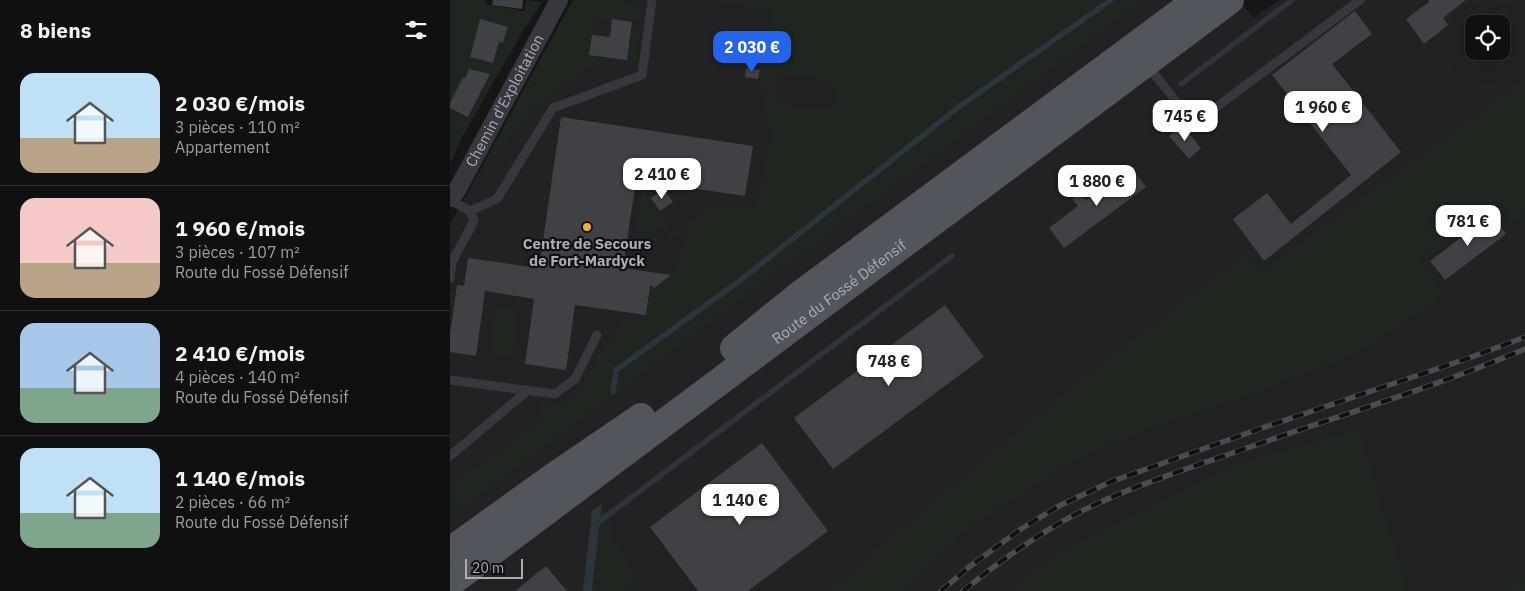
<!DOCTYPE html>
<html lang="fr">
<head>
<meta charset="utf-8">
<style>
	:root { --surface:#101012; --page:#1e1e20; --text:#f1f3f6; --muted:#9c9d9f; --line:#303032; --accent:#2563eb }
	body { margin:0; font-family:"IBM Plex Sans",sans-serif; background:var(--page); color:var(--text); height:100vh; display:flex; flex-direction:column; font-size:19px; white-space:nowrap }
	* { box-sizing:border-box; margin:0 }
	p { font-size:16px; color:var(--muted) }
	.icon { flex:none; width:28px; height:28px; fill:none; stroke:currentColor; stroke-width:2; stroke-linecap:round; stroke-linejoin:round }
	.map { position:relative; flex:1; overflow:hidden }
	.side { display:flex; flex-direction:column; background:var(--surface); width:450px }
	.side>* { flex:none }
	.buttons { position:absolute; left:1015px; top:15px; display:grid; gap:10px }
	.buttons a { display:grid; place-items:center; width:45px; height:45px; border-radius:10px; background:var(--surface); box-shadow:0 5px 20px #0002,0 0 0 1px var(--line); font-size:25px }
	.scale { position:absolute; left:15px; bottom:12px; width:58px; box-sizing:border-box; padding-left:5px; border:2px solid #a8adb8; border-top:0; font-size:14px; line-height:18px; white-space:nowrap; color:#a8adb8; -webkit-text-stroke:4px #111113; paint-order:stroke }
	.price { position:absolute; translate:-50% -42px; padding:0 11px; border-radius:10px; background:#fff; color:#222; font-size:16px; line-height:32px; filter:drop-shadow(0 1px 2px #0008) }
	.price::after { content:''; position:absolute; left:50%; top:30px; width:15px; height:11px; margin-left:-8px; background:inherit; clip-path:polygon(0 0,100% 0,50% 100%) }
	.price.current { background:var(--accent); color:#fff }
	ul { padding:0; list-style:none }
	li { display:flex; align-items:center; gap:15px; height:125px; padding:0 20px }
	li+li { border-top:1px solid var(--line) }
	li span { display:grid; place-items:center; flex:none; width:140px; height:100px; border-radius:15px; color:#555 }
	li>.icon { margin-inline-start:auto }
	span .icon { width:60px; height:60px; fill:#fffc; stroke-width:1 }
	li b { font-size:21px }
	h2 { display:flex; justify-content:space-between; align-items:center; height:60px; padding:0 20px; font-size:21px }
	main { display:flex; flex:1; min-height:0 }
	.map>svg:first-child { display:block }
	.built { fill:#222225; fill-rule:evenodd }
	.green { fill:#1e261f; fill-rule:evenodd }
	.water { fill:#2c353c }
	.lines { fill:none; stroke-linecap:round; stroke-linejoin:round }
	.stream { stroke:#2c353c; stroke-width:5.5 }
	.building { fill:#404145 }
	.service { stroke:#37383d; stroke-width:9 }
	.minor { stroke:#37383d; stroke-width:18 }
	.primary { stroke:#53555c; stroke-width:28 }
	.rail-casing { stroke:#4a4c52; stroke-width:5.5 }
	.rail { stroke:#111113; stroke-width:4; stroke-dasharray:11; stroke-linecap:butt }
	.poi-dot { fill:#f2b134; stroke:#111113; stroke-width:2 }
	.labels { text-anchor:middle; stroke-width:4.5; stroke-linejoin:round; paint-order:stroke }
	.street-label { font-size:15px; fill:#a8adb8; stroke:#111113 }
	.poi-label { font-size:15px; font-weight:bold; fill:#a8adb8; stroke:#111113 }
</style>
</head>
<body>
<main>
<section class="side">
<h2>8 biens<svg class="icon" aria-label="filters" viewBox="0 0 24 24"><path d="M4 7h16M4 17h16"/><circle cx="9" cy="7" r="2"/><circle cx="15" cy="17" r="2"/></svg></h2>
<ul>
<li><span style="background:linear-gradient(#bfe0f5 65%,#b9a48a 0)"><svg class="icon" aria-label="home" viewBox="0 0 24 24"><path d="M3 11l9-7 9 7M6 9v11h12V9"/></svg></span><div><b>2 030 €/mois</b><p>3 pièces · 110 m²</p><p>Appartement</p></div></li>
<li><span style="background:linear-gradient(#f6c9c9 65%,#b9a48a 0)"><svg class="icon" aria-label="home" viewBox="0 0 24 24"><path d="M3 11l9-7 9 7M6 9v11h12V9"/></svg></span><div><b>1 960 €/mois</b><p>3 pièces · 107 m²</p><p>Route du Fossé Défensif</p></div></li>
<li><span style="background:linear-gradient(#a9c7e8 65%,#7fa58c 0)"><svg class="icon" aria-label="home" viewBox="0 0 24 24"><path d="M3 11l9-7 9 7M6 9v11h12V9"/></svg></span><div><b>2 410 €/mois</b><p>4 pièces · 140 m²</p><p>Route du Fossé Défensif</p></div></li>
<li><span style="background:linear-gradient(#bfe0f5 65%,#7fa58c 0)"><svg class="icon" aria-label="home" viewBox="0 0 24 24"><path d="M3 11l9-7 9 7M6 9v11h12V9"/></svg></span><div><b>1 140 €/mois</b><p>2 pièces · 66 m²</p><p>Route du Fossé Défensif</p></div></li>
</ul>
</section>
<div class="map">
<svg width="1075" height="591" viewBox="0 0 1075 591">
	<rect width="100%" height="100%" fill="#161618"/>
	<path class="built" d="M 123,0 L 789,0 L 804,18 L 829,0 L 1075,0 L 1075,575 L 1047,591 L 0,591 L 0,225 ZM 1024,24 L 1051,24 L 1051,51 L 1024,51 Z"/>
	<path class="green" d="M 0,0 L 35,0 L 35,4 L 74,11 L 76,0 L 93,2 L 73,31 L 12,137 L 0,165 L 0,108 L 19,116 L 39,75 L 19,69 L 15,78 L 13,77 L 0,103 ZM 30,20 L 58,27 L 53,43 L 49,42 L 43,63 L 20,57 Z
		M 123,0 L 173,0 L 192,12 L 191,21 L 163,19 L 162,22 L 146,20 L 139,55 L 177,60 L 181,32 L 190,32 L 186,61 L 182,67 L 145,63 L 86,107 L 53,147 L 34,163 Z
		M 248,0 L 694,0 L 0,518 L 0,485 L 91,418 L 89,401 L 112,403 L 132,384 L 173,317 L 188,321 L 196,315 L 200,286 L 203,286 L 204,288 L 222,275 L 239,230 L 221,241 L 209,227 L 193,239 L 185,229 L 192,187 L 222,232 L 263,205 L 299,209 L 305,206 L 321,136 L 308,79 L 321,11 ZM 336,75 C 353,75 367,78 383,85 L 386,98 L 376,109 L 334,104 L 325,95 L 326,81 Z
		M 1075,77 L 1075,212 L 1066,225 L 1049,204 L 971,260 L 994,292 L 986,303 L 901,357 L 814,390 L 697,430 L 623,462 L 514,532 L 452,591 L 378,591 L 426,547 L 644,367 L 798,251 L 813,269 Z
		M 46,306 L 69,309 L 63,358 L 39,355 Z
		M 909,429 L 958,591 L 559,591 L 601,554 L 782,464 Z
		M 152,504 L 166,527 L 162,536 L 191,582 L 178,591 L 142,591 Z
		M 1075,575 L 1075,591 L 1047,591 Z"/>
	<path class="water" d="M 152,504 L 142,591 L 133,591 L 142,511 Z"/>
	<g class="lines">
		<path class="stream" d="M 731,84 L 842,0
			M 163,392 L 166,370 L 288,282 L 510,106 L 661,0
			M 146,524 L 502,256"/>
	</g>
	<path class="building" d="M 43,0 L 73,0 L 72,9 L 42,5 Z
		M 978,0 L 1016,0 L 993,18 L 998,25 L 974,44 L 956,19 L 979,2 Z
		M 905,11 L 922,34 L 882,64 L 951,152 L 814,261 L 783,219 L 817,193 L 841,224 L 901,175 L 822,75 Z
		M 30,19 L 58,27 L 53,43 L 49,42 L 43,63 L 20,57 Z
		M 162,19 L 182,22 L 177,60 L 139,55 L 142,35 L 160,37 Z
		M 296,68 L 310,70 L 308,79 L 295,77 Z
		M 19,69 L 40,74 L 18,117 L 0,108 L 0,103 L 13,77 L 15,78 Z
		M 111,117 L 303,146 L 295,196 L 186,180 L 173,268 L 221,275 L 203,289 L 203,286 L 200,286 L 196,315 L 125,305 L 116,370 L 75,364 L 84,299 L 35,291 L 26,356 L 0,352 L 0,335 L 7,285 L 14,286 L 18,258 L 89,268 Z
		M 732,125 L 751,148 L 739,159 L 719,136 Z
		M 681,167 L 696,187 L 614,248 L 599,228 L 628,206 L 622,199 L 630,193 L 636,200 Z
		M 214,189 L 223,202 L 210,211 L 201,198 Z
		M 1042,214 L 1056,234 L 995,280 L 980,261 Z
		M 495,305 L 534,357 L 383,469 L 344,418 Z
		M 312,443 L 378,531 L 298,591 L 248,591 L 200,527 Z
		M 96,566 L 117,591 L 65,591 Z"/>
	<g class="lines">
		<path class="service" d="M 697,65 L 734,111 L 743,116 L 753,117 L 910,0
			M 0,200 L 20,211 L 24,221 L 2,262 L 0,278
			M 20,211 L 47,199 L 103,108 L 192,75 L 202,0
			M 0,380 L 105,394 L 125,379 L 147,335
			M 0,456 L 77,391"/>
		<path class="minor" id="s1" d="M 0,198 L 6,192 L 109,0"/>
		<g class="primary">
			<path d="M 284,348 L 348,296 L 747,0"/>
			<path d="M 0,551 L 103,477 L 191,417"/>
			<path id="s2" d="M 0,583 L 780,0"/>
		</g>
		<defs>
			<path id="rail" d="M 491,591 L 519,567 L 571,529 L 609,506 L 660,482 L 812,428 L 1019,358 L 1075,337
				M 513,591 C 547,563 584,537 622,516 C 675,488 734,470 791,450 C 885,417 982,388 1075,349"/>
		</defs>
		<use href="#rail" class="rail-casing"/>
		<use href="#rail" class="rail"/>
	</g>
	<circle class="poi-dot" cx="137" cy="227" r="5"/>
	<g class="labels">
		<g class="street-label">
			<text dy="5" stroke="none"><textPath href="#s1" startOffset="112">Chemin d'Exploitation</textPath></text>
			<text dy="5" stroke="none"><textPath href="#s2" startOffset="486">Route du Fossé Défensif</textPath></text>
		</g>
		<g class="poi-label">
			<text x="137" y="249">Centre de Secours<tspan x="137" dy="17">de Fort-Mardyck</tspan></text>
		</g>
	</g>
</svg>
<div class="buttons">
<a><svg class="icon" aria-label="locate" viewBox="0 0 24 24"><circle cx="12" cy="12" r="6"/><path d="M12 2v4M12 18v4M2 12h4M18 12h4"/></svg></a>
</div>
<div class="scale">20 m</div>
<b class="price current" style="left:302px;top:73px">2 030 €</b>
<b class="price" style="left:873px;top:133px">1 960 €</b>
<b class="price" style="left:735px;top:142px">745 €</b>
<b class="price" style="left:212px;top:200px">2 410 €</b>
<b class="price" style="left:647px;top:207px">1 880 €</b>
<b class="price" style="left:1018px;top:247px">781 €</b>
<b class="price" style="left:439px;top:387px">748 €</b>
<b class="price" style="left:290px;top:526px">1 140 €</b>
</div>
</main>
</body>
</html>
